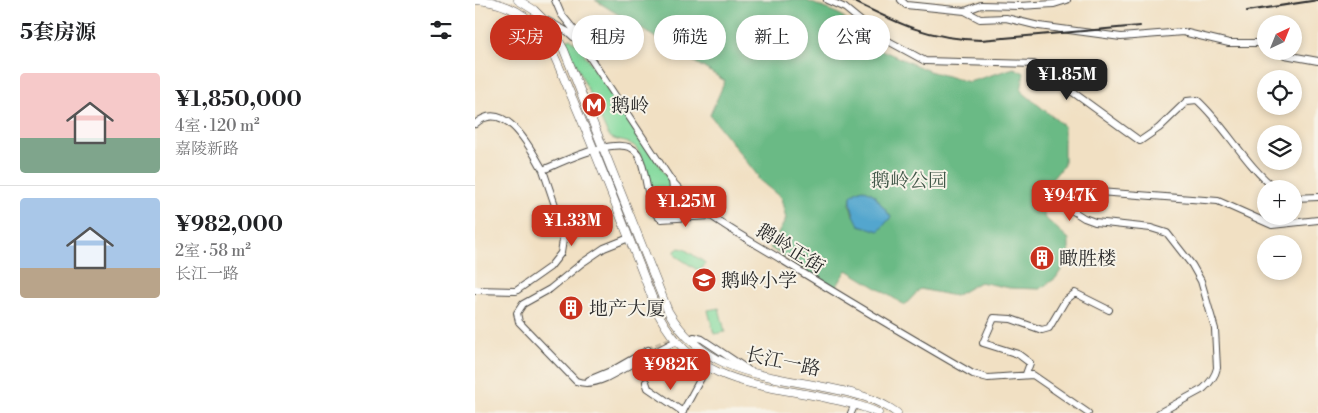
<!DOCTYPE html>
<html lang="zh">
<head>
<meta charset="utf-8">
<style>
	:root { --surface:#fff; --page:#f2f2f2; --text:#202124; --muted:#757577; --line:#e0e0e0; --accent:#c8321e }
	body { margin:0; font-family:"Libre Bodoni","Noto Serif SC",serif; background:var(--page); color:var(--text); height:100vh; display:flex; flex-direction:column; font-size:19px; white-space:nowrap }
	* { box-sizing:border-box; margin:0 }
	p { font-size:16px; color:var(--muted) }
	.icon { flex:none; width:28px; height:28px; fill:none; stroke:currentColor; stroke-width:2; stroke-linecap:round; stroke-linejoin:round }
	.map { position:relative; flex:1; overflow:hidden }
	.sheet { display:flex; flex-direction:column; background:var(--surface); width:475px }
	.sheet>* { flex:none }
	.top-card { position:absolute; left:15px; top:15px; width:475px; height:45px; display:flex; gap:10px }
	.needle { width:32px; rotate:43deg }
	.buttons { position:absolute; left:782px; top:15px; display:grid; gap:10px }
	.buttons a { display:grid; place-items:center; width:45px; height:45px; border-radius:50%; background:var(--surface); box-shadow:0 2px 8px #0003; font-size:25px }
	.price { position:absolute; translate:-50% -42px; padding:0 11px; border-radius:10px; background:var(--accent); color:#fff; font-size:16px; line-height:32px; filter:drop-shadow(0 1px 2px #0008) }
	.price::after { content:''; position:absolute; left:50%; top:30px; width:15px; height:11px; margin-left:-8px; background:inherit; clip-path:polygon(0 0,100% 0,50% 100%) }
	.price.active { background:#222; color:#fff }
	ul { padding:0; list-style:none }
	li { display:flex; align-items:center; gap:15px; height:125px; padding:0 20px }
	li+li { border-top:1px solid var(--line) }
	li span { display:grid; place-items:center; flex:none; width:140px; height:100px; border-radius:5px; color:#555 }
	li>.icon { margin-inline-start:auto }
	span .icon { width:60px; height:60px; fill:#fffc; stroke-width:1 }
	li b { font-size:21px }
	h2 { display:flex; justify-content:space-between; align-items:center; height:60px; padding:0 20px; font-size:21px }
	.tag { padding:0 18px; border-radius:22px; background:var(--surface); box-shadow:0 2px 8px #0003; font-size:18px; line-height:45px }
	.tag.active { background:var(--accent); color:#fff }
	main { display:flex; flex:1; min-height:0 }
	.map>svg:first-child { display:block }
	.green { fill:#84da9e; stroke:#588264 }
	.forest { fill:#6bba85; stroke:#4b7258; fill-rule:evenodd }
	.water { fill:#52a6ce; stroke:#3e687c }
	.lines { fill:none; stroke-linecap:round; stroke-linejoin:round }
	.minor-tunnel { stroke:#c9bca5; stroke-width:6; stroke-dasharray:6 3; stroke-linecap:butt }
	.minor-casing { stroke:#494642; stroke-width:8 }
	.major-casing { stroke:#494642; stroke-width:9 }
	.minor { stroke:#fff; stroke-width:6 }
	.major { stroke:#fff; stroke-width:8 }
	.rail { stroke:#2b2b2b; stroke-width:2 }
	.labels { text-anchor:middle; stroke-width:4; stroke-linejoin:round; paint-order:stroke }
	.poi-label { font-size:19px; fill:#2b2b2b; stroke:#f7f3e8; text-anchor:start }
	.park-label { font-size:19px; fill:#415748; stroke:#f7f3e8 }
	.street-label { font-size:19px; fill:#2b2b2b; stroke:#f7f3e8 }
</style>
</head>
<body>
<main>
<section class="sheet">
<h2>5套房源<svg class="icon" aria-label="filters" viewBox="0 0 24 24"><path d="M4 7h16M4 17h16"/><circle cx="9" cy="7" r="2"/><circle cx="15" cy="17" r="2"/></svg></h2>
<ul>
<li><span style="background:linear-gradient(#f6c9c9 65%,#7fa58c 0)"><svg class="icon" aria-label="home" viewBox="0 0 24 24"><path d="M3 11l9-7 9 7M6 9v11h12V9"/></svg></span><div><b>¥1,850,000</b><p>4室 · 120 m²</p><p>嘉陵新路</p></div></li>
<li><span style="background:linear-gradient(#a9c7e8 70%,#b9a48a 0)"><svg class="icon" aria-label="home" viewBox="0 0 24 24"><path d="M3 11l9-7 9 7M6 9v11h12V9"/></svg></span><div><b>¥982,000</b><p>2室 · 58 m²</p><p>长江一路</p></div></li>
</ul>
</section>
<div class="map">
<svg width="843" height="413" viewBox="0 0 843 413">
	<rect width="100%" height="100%" fill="#f7f3e8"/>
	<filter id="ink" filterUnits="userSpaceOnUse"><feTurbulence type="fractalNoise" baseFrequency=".02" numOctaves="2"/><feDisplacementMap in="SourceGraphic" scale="10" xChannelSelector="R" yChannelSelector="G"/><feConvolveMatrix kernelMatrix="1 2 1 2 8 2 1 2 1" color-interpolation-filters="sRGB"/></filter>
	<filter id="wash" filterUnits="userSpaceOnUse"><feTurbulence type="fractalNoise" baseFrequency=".0096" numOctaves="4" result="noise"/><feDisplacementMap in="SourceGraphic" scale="20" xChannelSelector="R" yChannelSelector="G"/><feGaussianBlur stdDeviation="1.12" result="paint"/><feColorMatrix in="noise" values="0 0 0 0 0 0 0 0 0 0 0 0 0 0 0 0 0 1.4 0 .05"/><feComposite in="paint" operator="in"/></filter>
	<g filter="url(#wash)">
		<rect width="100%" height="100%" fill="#f1e0c3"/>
		<path class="green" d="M 95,38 L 104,46 L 195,181 L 195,194 L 177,197 C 174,185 168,151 158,145 C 150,140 140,142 133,135 L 91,41 Z
			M 204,248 L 209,249 L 229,262 L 230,264 L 226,270 L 221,269 L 201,256 L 200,251 Z
			M 244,308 L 250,332 L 239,334 L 233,310 Z"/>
		<path class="forest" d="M 120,0 L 330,0 L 364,14 L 402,48 L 454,71 L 494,82 L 539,68 L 549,73 L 546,91 L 589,126 L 589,165 L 572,185 L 569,217 L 594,239 L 594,258 L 581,278 L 565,289 L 535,288 L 505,282 L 480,296 L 445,289 L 430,305 L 372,270 L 360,289 L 295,248 L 311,219 L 306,198 L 283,179 L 283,176 L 235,115 L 250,81 ZM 388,189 L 398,194 L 416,217 L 410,224 L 378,215 L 375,205 L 376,196 L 382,191 Z"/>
		<path class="water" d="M 388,189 L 398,194 L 416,217 L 404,231 L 384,225 C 379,215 375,208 376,196 L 382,191 Z"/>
	</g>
	<g filter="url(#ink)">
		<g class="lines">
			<path class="minor-tunnel" d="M 173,350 L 201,337 L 215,337"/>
			<defs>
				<path id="minor" d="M 80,0 L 86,14 L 105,37 L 105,40
					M 352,0 L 370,8 L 404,36 L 450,61 L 559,64 L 665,141 L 684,128 L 712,101 L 722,100 C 751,126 770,165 801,189
					M 426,0 L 431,5 L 490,11 L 506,5 L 544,6 L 579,4 L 592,0
					M 490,11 L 505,19 L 531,18 L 564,26 L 646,37 L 708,32 L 754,43 L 786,43 L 791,45
					M 71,20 L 93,32 L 106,44 L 196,180 C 226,215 268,236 307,260 C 370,299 434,337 498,374 L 513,378 L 558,375 L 613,413
					M 803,51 L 810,55 L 843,61
					M 0,124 C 30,97 56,149 68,170
					M 819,198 L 843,197
					M 187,218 C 198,211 199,193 197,181
					M 154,238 L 129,248 L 107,263 L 75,289 L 48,304 L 42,313 L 44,322 L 101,381 C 111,385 122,382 131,378 L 201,341
					M 0,290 L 41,291 L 75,267 L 86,253 L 88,240 L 85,220 L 68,170 C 87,162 149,131 163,154 C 169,164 170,180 173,191 C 176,201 177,213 186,219 L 235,216
					M 219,337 L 227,339 L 272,369
					M 551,374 L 555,363 L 543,354 L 508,343 L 519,318 L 536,319 L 567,330 L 574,328 L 590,301 L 600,293 L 634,310
					M 114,380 L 138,370 L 173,350
					M 171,382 L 173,388 L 208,412
					M 207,413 L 232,367
					M 376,413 L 380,404
					M 684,413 L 728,389 C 735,383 740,377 742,368 L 740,329 L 726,281 L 717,265 L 692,233 L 676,228 L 620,222 L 609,218 L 598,211 L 597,199 L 603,192 L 624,192 L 743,201 L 797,225 L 843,220"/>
				<path id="major" d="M 0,0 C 23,1 46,10 61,27 C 79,48 88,78 99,102 C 129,172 156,244 184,315 C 221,385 284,384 352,398 C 370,402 387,405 403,413
					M 43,0 L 59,10 L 68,19 L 77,29 L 89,50 L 193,311 C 229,374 290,375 354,388 C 378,393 402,398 422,413"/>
			</defs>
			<use href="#minor" class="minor-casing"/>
			<use href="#major" class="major-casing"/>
			<use href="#minor" class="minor"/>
			<use href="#major" class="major"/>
			<path class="rail" d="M 376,0 C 422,23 453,39 506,40 L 665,26
				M 772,11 L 843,0"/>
		</g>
	</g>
	<defs>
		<symbol id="metro-disc" viewBox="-11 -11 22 22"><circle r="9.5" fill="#c8321e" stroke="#f7f3e8"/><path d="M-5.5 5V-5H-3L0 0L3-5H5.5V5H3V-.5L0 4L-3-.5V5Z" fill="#fff"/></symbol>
		<symbol id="building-disc" viewBox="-11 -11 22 22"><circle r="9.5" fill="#c8321e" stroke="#f7f3e8"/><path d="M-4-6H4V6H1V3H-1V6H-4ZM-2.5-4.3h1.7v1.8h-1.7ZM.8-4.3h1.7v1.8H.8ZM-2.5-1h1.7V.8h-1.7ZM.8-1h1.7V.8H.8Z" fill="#fff"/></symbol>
		<symbol id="school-disc" viewBox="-11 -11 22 22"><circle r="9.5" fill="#c8321e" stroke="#f7f3e8"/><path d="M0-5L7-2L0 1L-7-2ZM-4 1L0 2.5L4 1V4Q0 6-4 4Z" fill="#fff"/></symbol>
	</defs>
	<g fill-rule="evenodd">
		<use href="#metro-disc" x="105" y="91" width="28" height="28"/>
		<use href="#building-disc" x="553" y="244" width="28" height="28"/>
		<use href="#school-disc" x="215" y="266" width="28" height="28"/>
		<use href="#building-disc" x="82" y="294" width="28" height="28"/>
	</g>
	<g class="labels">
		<g class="poi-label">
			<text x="136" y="112">鹅岭</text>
			<text x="584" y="265">瞰胜楼</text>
			<text x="246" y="287">鹅岭小学</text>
			<text x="114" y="315">地产大厦</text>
		</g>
		<g class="park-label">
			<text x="434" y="187">鹅岭公园</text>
		</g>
		<g class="street-label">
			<text transform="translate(316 248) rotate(32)" y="7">鹅岭正街</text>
			<text transform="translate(308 361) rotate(12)" y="7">长江一路</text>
		</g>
	</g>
</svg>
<div class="buttons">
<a><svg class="needle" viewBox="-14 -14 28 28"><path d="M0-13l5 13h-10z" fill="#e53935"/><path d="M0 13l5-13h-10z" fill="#757577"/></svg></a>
<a><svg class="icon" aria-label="locate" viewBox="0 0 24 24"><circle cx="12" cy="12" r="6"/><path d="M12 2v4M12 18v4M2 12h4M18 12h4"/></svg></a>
<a><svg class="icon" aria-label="layers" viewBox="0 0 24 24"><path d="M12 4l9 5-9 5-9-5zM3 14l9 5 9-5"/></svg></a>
<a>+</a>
<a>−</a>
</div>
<b class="price active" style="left:592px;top:101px">¥1.85M</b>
<b class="price" style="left:595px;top:222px">¥947K</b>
<b class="price" style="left:211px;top:228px">¥1.25M</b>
<b class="price" style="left:97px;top:247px">¥1.33M</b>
<b class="price" style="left:196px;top:391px">¥982K</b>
<div class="top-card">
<a class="tag active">买房</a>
<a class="tag">租房</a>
<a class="tag">筛选</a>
<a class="tag">新上</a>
<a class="tag">公寓</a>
</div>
</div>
</main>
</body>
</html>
